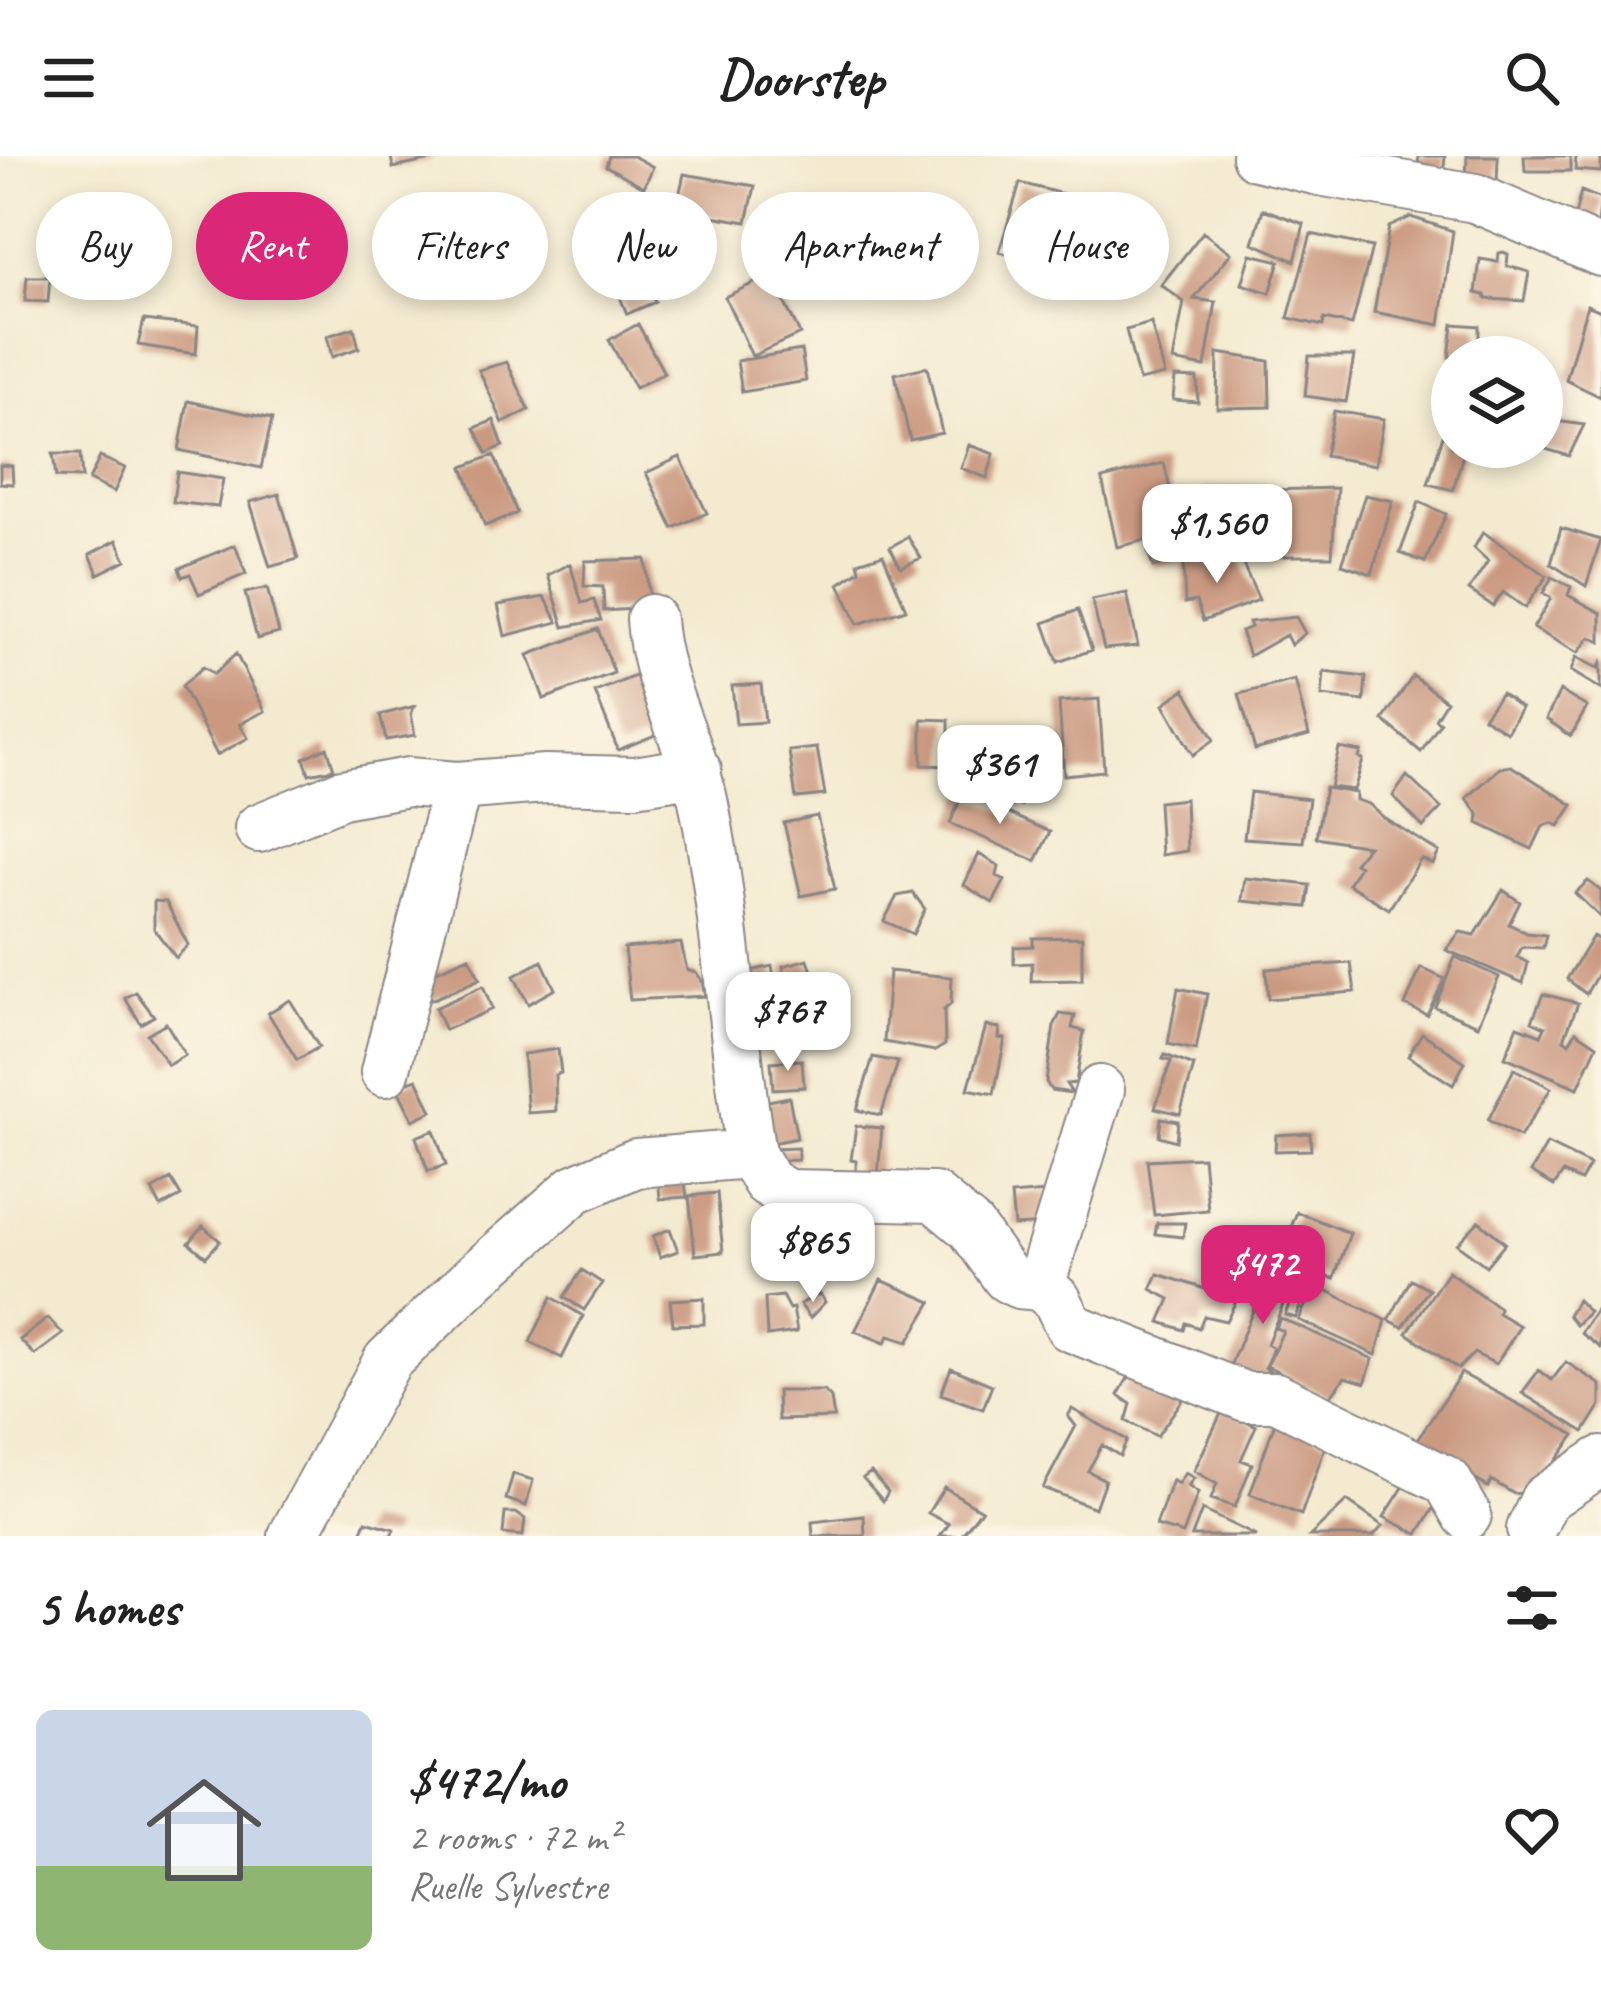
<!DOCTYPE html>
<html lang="en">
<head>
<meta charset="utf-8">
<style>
	:root { --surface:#fff; --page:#f6f6f6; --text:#222; --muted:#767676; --accent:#db2777 }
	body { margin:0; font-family:Caveat,sans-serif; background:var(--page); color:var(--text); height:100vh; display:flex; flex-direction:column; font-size:45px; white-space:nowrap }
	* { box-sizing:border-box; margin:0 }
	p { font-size:39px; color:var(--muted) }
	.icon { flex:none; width:66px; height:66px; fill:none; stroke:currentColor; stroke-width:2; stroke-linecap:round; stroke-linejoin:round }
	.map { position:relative; height:1380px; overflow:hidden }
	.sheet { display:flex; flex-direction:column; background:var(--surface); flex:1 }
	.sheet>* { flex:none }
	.banner { position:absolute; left:36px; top:36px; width:1530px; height:108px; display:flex; gap:24px }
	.controls { position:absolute; left:1431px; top:180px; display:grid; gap:24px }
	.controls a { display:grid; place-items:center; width:132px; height:132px; border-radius:50%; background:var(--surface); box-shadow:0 6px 18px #0003; font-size:60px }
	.price { position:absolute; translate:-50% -102px; padding:0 27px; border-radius:24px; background:#fff; color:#222; font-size:39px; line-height:78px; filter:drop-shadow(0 3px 6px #0008) }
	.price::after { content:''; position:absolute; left:50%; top:72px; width:36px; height:27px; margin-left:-18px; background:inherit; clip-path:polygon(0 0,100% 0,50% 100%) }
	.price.on { background:var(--accent); color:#fff }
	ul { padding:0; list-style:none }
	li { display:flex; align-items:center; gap:36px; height:300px; padding:0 36px }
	li span { display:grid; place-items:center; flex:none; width:336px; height:240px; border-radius:18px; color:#555 }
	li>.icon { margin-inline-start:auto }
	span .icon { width:144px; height:144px; fill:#fffc; stroke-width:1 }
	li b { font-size:51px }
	h2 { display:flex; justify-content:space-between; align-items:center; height:144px; padding:0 36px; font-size:51px }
	.pill { padding:0 42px; border-radius:54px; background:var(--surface); box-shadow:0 6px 18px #0003; font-size:42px; line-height:108px }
	.pill.on { background:var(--accent); color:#fff }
	header { display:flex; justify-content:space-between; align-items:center; height:156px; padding:0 36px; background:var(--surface); font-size:54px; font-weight:700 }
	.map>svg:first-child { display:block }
	.building { fill:#ca9980 }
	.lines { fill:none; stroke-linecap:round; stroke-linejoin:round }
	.minor-casing { stroke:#8a8685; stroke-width:52 }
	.minor { stroke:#fff; stroke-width:48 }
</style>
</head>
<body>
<header><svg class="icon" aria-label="menu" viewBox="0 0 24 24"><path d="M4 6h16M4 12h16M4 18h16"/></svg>Doorstep<svg class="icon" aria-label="search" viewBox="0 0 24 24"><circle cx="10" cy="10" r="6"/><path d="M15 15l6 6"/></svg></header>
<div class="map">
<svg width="1601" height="1380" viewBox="0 0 1601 1380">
	<rect width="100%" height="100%" fill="#fcf5e5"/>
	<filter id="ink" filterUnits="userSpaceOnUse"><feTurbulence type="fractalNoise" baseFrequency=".00833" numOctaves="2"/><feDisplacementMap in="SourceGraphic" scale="24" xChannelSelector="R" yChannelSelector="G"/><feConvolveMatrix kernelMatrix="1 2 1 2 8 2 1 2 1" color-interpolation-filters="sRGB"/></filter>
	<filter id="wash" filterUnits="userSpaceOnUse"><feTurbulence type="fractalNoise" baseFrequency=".004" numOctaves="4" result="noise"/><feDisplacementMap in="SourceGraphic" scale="48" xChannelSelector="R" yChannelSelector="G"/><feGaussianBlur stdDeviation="2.7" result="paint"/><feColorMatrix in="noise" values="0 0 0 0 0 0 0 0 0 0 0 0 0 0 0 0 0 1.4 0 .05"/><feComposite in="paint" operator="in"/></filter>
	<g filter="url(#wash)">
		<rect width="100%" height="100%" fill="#f3eacf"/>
		<g id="blocks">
			<path class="building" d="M 391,0 L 430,0 L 431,4 L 393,12 Z
				M 609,0 L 633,0 L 653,11 L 644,31 L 606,10 Z
				M 1419,0 L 1445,0 L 1443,24 L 1417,19 Z
				M 1467,0 L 1498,0 L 1497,28 L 1466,28 Z
				M 1524,0 L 1570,0 L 1570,15 L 1525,15 Z
				M 1576,0 L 1601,0 L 1601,16 L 1575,14 Z
				M 684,18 L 755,30 L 747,66 L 676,54 Z
				M 1020,27 L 1075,41 L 1054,110 L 999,96 Z
				M 1581,35 L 1601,43 L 1597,75 L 1574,64 Z
				M 1263,53 L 1304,68 L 1295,105 L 1253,87 Z
				M 1411,61 L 1453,75 L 1440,169 L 1374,156 L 1389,71 Z
				M 1203,76 L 1231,97 L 1194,143 L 1216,146 L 1205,211 L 1173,205 L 1184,146 L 1161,129 Z
				M 1311,78 L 1372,91 L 1352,169 L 1324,163 L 1323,170 L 1288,162 Z
				M 1503,96 L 1508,98 L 1507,110 L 1529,116 L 1524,145 L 1486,143 L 1485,139 L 1476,137 L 1480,103 L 1498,106 L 1499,97 Z
				M 1251,98 L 1280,105 L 1270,137 L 1242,128 Z
				M 771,119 L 800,178 L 752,200 L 725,141 Z
				M 27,121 L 50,121 L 48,146 L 25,145 Z
				M 639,121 L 655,146 L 627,158 L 615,129 Z
				M 1587,149 L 1601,155 L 1601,241 L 1566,224 Z
				M 144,164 L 198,170 L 196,198 L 138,189 Z
				M 1151,167 L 1165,219 L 1139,225 L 1126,174 Z
				M 638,168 L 664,217 L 635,232 L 609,184 Z
				M 1453,168 L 1479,170 L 1479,184 L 1494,186 L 1495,198 L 1449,201 Z
				M 354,172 L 359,192 L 332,201 L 327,180 Z
				M 801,194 L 806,225 L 742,236 L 737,205 Z
				M 1218,197 L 1269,205 L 1270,251 L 1217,252 Z
				M 1309,200 L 1354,200 L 1346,246 L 1305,240 Z
				M 507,206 L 529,254 L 503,267 L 479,214 Z
				M 927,211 L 942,277 L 910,284 L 895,218 Z
				M 1175,221 L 1197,222 L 1198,246 L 1173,244 Z
				M 188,245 L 272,263 L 261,312 L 179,294 Z
				M 1334,255 L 1384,263 L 1376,309 L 1325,300 Z
				M 1542,263 L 1584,269 L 1569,300 L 1542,292 Z
				M 494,264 L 503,290 L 487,297 L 475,272 Z
				M 1444,276 L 1452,278 L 1452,291 L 1465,291 L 1453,334 L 1428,328 Z
				M 969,289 L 994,298 L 987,322 L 961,312 Z
				M 53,298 L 80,298 L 82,322 L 56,321 Z
				M 494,299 L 517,357 L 485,370 L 463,311 Z
				M 100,301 L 125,312 L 114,336 L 89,324 Z
				M 680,301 L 707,357 L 673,372 L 646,317 Z
				M 1164,307 L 1180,376 L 1117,391 L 1102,323 Z
				M 0,309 L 12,310 L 13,328 L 0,327 Z
				M 177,316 L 223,323 L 218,351 L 173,346 Z
				M 1264,328 L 1265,381 L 1209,385 L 1204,333 Z
				M 1337,332 L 1332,400 L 1269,400 L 1270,334 Z
				M 279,338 L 298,403 L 270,411 L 250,346 Z
				M 1365,339 L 1393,345 L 1372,418 L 1342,408 Z
				M 1419,346 L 1446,358 L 1425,406 L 1400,397 Z
				M 1181,367 L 1197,368 L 1199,382 L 1182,384 Z
				M 1561,372 L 1601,384 L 1586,430 L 1551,408 Z
				M 1483,376 L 1547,420 L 1525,452 L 1503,436 L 1493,450 L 1469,434 L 1488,405 L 1474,392 Z
				M 908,381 L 921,402 L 901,411 L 890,391 Z
				M 117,384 L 126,404 L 98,418 L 90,398 Z
				M 1181,386 L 1185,403 L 1153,411 L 1148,396 Z
				M 235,389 L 246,418 L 199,438 L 190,418 L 182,421 L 179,412 Z
				M 1205,397 L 1211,412 L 1240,402 L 1259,444 L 1203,465 L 1196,445 L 1185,447 L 1183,406 Z
				M 883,398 L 906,453 L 858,468 L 839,428 L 860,414 L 858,406 Z
				M 645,403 L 650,452 L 604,455 L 603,431 L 584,430 L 585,405 Z
				M 570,408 L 582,447 L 594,444 L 601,464 L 564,471 L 548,419 Z
				M 1552,421 L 1571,431 L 1568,439 L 1601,457 L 1601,486 L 1590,481 L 1578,497 L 1533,472 L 1551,442 L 1543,437 Z
				M 267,432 L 279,477 L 257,483 L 245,437 Z
				M 1127,437 L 1138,490 L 1104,493 L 1092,444 Z
				M 545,441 L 558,466 L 505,480 L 498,449 Z
				M 1078,454 L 1092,494 L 1058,506 L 1044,467 Z
				M 1296,461 L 1305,477 L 1291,489 L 1286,479 L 1249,500 L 1241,475 L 1251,471 L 1249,466 Z
				M 598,473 L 614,517 L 544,543 L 528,499 Z
				M 236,498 L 265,555 L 240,568 L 248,582 L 217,599 L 182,530 L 203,511 L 214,518 Z
				M 1576,501 L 1598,512 L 1601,507 L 1601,533 L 1571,515 Z
				M 645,516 L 668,574 L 618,594 L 595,536 Z
				M 1324,516 L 1366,521 L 1364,545 L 1322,540 Z
				M 1413,520 L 1446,545 L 1435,563 L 1440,567 L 1421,596 L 1383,564 Z
				M 1295,524 L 1309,579 L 1255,594 L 1239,538 Z
				M 761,528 L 765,566 L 736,568 L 732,530 Z
				M 1185,533 L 1214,584 L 1193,599 L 1164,548 Z
				M 1560,535 L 1587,551 L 1571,580 L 1546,563 Z
				M 1501,537 L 1521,552 L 1507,576 L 1483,561 Z
				M 1099,543 L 1104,615 L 1064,619 L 1059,546 Z
				M 415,550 L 411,557 L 415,579 L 386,584 L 380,559 Z
				M 922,563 L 949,564 L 949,610 L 922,609 Z
				M 327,591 L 334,613 L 309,618 L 304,602 Z
				M 817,592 L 825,639 L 796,642 L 789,595 Z
				M 1339,592 L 1361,596 L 1359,602 L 1363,604 L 1354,634 L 1330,631 Z
				M 1511,610 L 1573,649 L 1559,670 L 1552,667 L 1543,670 L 1532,693 L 1478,667 L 1479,659 L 1467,642 L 1500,612 Z
				M 1407,620 L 1441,652 L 1423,671 L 1393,640 Z
				M 1008,624 L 1028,635 L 1021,650 L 1000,639 Z
				M 1325,632 L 1356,637 L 1356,644 L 1369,648 L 1383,661 L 1439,696 L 1433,708 L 1421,703 L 1389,753 L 1348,728 L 1359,710 L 1354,707 L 1368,690 L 1316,681 Z
				M 1250,636 L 1309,643 L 1303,686 L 1244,682 Z
				M 963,637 L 1050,676 L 1036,705 L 950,667 Z
				M 1185,643 L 1187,695 L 1161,699 L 1158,646 Z
				M 817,660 L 835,733 L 801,740 L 784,667 Z
				M 979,698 L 999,710 L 997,720 L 1005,724 L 993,747 L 964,729 Z
				M 1245,722 L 1310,729 L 1307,751 L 1242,745 Z
				M 1588,725 L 1601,735 L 1601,762 L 1575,737 Z
				M 1503,734 L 1520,746 L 1509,768 L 1527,777 L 1546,779 L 1543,792 L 1522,791 L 1517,801 L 1528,807 L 1523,827 L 1446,794 L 1460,776 L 1475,779 Z
				M 913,737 L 925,753 L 913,778 L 884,765 L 897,740 Z
				M 154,745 L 166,746 L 188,789 L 176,802 L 154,773 Z
				M 1593,780 L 1601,785 L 1601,812 L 1586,838 L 1567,823 Z
				M 1082,781 L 1082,824 L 1031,825 L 1032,807 L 1014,808 L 1014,791 L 1033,790 L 1033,782 Z
				M 681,787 L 687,814 L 696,816 L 702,825 L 705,840 L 630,844 L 624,792 Z
				M 469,801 L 480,823 L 431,844 L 422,821 Z
				M 1455,801 L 1499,821 L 1478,869 L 1435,851 Z
				M 808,803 L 826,863 L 798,870 L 783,810 Z
				M 542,805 L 555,833 L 528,848 L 514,820 Z
				M 1351,807 L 1355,836 L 1268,843 L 1266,813 Z
				M 772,810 L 777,837 L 746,844 L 741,817 Z
				M 1421,812 L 1445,823 L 1427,859 L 1405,849 Z
				M 889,815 L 952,821 L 951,848 L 944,854 L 945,889 L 935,895 L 884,886 Z
				M 483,830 L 492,853 L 445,874 L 435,852 Z
				M 1178,832 L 1207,838 L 1196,894 L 1168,888 Z
				M 136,836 L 154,860 L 141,868 L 125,842 Z
				M 1543,838 L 1578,847 L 1564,883 L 1569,887 L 1576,875 L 1597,889 L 1578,932 L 1505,901 L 1518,870 L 1541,879 L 1545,871 L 1532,865 Z
				M 290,844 L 319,891 L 297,904 L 268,857 Z
				M 1060,858 L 1075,860 L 1072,872 L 1084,875 L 1076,927 L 1066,928 L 1072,937 L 1051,934 L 1046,926 L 1054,870 Z
				M 166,867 L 185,899 L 168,909 L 147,878 Z
				M 986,870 L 1000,872 L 999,882 L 1005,883 L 994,938 L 968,933 Z
				M 1422,877 L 1465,906 L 1453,929 L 1408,900 Z
				M 558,893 L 561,917 L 555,919 L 556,955 L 528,957 L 523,898 Z
				M 1165,899 L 1194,910 L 1180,958 L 1155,952 L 1171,905 L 1163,903 Z
				M 873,901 L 898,906 L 881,959 L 857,954 Z
				M 802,904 L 804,931 L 773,933 L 771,906 Z
				M 1514,913 L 1551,932 L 1520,981 L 1488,964 Z
				M 417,923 L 432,955 L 413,964 L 396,930 Z
				M 789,941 L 797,982 L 771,987 L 763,946 Z
				M 1161,962 L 1178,965 L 1176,985 L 1159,980 Z
				M 856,970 L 882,972 L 878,1019 L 856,1017 L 856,1005 L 851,1004 Z
				M 434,974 L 446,1009 L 428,1015 L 416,981 Z
				M 1310,977 L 1311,994 L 1275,995 L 1276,979 Z
				M 1547,988 L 1590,1009 L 1581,1025 L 1563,1017 L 1554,1030 L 1531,1016 Z
				M 798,992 L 798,1004 L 772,1005 L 771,993 Z
				M 1203,1001 L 1208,1054 L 1154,1059 L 1147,1004 Z
				M 683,1013 L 687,1041 L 660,1043 L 658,1017 Z
				M 171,1023 L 181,1040 L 161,1051 L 152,1034 Z
				M 1046,1036 L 1046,1068 L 1014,1070 L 1011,1039 Z
				M 717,1037 L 723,1096 L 695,1099 L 689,1040 Z
				M 1297,1056 L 1350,1077 L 1334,1123 L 1280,1100 Z
				M 1479,1065 L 1505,1087 L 1486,1110 L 1457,1088 Z
				M 1157,1067 L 1185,1067 L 1183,1081 L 1155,1078 Z
				M 203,1070 L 220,1085 L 206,1101 L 189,1087 Z
				M 670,1073 L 678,1095 L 660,1101 L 653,1080 Z
				M 1272,1109 L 1295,1119 L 1267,1188 L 1273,1192 L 1265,1212 L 1274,1218 L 1271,1230 L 1230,1210 Z
				M 582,1114 L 602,1127 L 584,1154 L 564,1141 Z
				M 1448,1115 L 1499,1152 L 1498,1157 L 1520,1170 L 1496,1208 L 1474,1197 L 1458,1213 L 1407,1177 Z
				M 1158,1118 L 1237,1143 L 1226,1165 L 1204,1160 L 1199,1172 L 1186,1167 L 1184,1174 L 1160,1166 L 1170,1143 L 1151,1133 Z
				M 1299,1122 L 1309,1126 L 1296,1162 L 1285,1159 Z
				M 1411,1123 L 1429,1133 L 1403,1171 L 1389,1164 Z
				M 881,1124 L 932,1146 L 908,1186 L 889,1180 L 885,1187 L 855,1175 Z
				M 1314,1128 L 1386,1164 L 1376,1199 L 1299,1164 Z
				M 820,1138 L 825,1146 L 810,1162 L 800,1148 Z
				M 782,1140 L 789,1153 L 793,1152 L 797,1176 L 767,1180 L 765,1142 Z
				M 552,1141 L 583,1160 L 562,1202 L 530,1186 Z
				M 704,1142 L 704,1168 L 673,1169 L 670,1144 Z
				M 1577,1144 L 1589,1156 L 1576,1169 L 1568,1159 Z
				M 1597,1153 L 1601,1156 L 1601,1192 L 1581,1177 Z
				M 48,1162 L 63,1178 L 35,1199 L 20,1184 Z
				M 1280,1162 L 1373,1203 L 1365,1227 L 1345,1221 L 1330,1241 L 1267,1210 L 1283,1175 L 1276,1172 Z
				M 1566,1206 L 1601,1229 L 1601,1249 L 1584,1276 L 1522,1237 L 1539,1214 L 1552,1224 Z
				M 951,1212 L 992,1229 L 983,1253 L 941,1238 Z
				M 1134,1212 L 1186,1239 L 1157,1280 L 1126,1265 L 1131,1248 L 1118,1239 Z
				M 1461,1217 L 1575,1279 L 1534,1335 L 1514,1338 L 1491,1324 L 1488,1331 L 1415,1288 Z
				M 777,1235 L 824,1235 L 831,1242 L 834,1262 L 778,1264 Z
				M 1072,1253 L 1127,1284 L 1120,1300 L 1102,1289 L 1088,1315 L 1105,1324 L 1095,1352 L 1043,1332 L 1076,1270 L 1068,1260 Z
				M 1223,1253 L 1256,1270 L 1241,1304 L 1252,1308 L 1235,1351 L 1211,1343 L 1217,1328 L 1194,1315 Z
				M 1276,1263 L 1327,1286 L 1301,1359 L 1250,1338 Z
				M 871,1316 L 888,1336 L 883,1345 L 863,1322 Z
				M 1185,1317 L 1194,1322 L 1188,1330 L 1198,1337 L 1183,1378 L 1156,1370 L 1172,1324 L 1178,1328 Z
				M 513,1318 L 533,1324 L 526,1350 L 506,1343 Z
				M 1404,1330 L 1437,1347 L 1418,1378 L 1384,1361 Z
				M 944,1331 L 981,1354 L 961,1380 L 940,1380 L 949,1368 L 928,1357 Z
				M 1347,1345 L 1383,1370 L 1373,1380 L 1310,1380 Z
				M 1202,1354 L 1256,1380 L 1192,1380 Z
				M 505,1357 L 516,1357 L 525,1363 L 523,1380 L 503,1378 Z
				M 864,1360 L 865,1380 L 813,1380 L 812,1366 Z
				M 366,1365 L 394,1373 L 391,1380 L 360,1380 Z"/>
		</g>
	</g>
	<g filter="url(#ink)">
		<use href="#blocks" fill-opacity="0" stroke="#8a8685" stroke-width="3"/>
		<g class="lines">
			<defs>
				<path id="minor" d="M 1256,0 L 1319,15 L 1475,42 L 1601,96
					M 651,463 C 655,528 691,585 704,649 C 727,764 732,882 751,998
					M 259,672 L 342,638 L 408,626 L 457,630 L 545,623 L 635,625 L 697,615
					M 385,916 L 457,630
					M 1040,1130 L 1100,934
					M 1531,1373 L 1545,1343 L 1601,1305
					M 293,1380 L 388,1204 L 477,1119 L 575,1033 L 636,1007 L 751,998 L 767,1026 L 787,1038 L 934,1041 L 971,1072 L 1007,1122 L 1019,1128 L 1040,1130 L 1057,1144 L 1070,1171 L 1246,1241 L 1276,1241 L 1447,1325 L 1467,1359"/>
			</defs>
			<use href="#minor" class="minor-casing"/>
			<use href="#minor" class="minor"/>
		</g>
	</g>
</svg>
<div class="controls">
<a><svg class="icon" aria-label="layers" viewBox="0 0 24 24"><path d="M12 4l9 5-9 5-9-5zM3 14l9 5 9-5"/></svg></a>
</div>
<b class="price" style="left:1217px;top:430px">$1,560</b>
<b class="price" style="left:1000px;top:671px">$361</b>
<b class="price" style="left:788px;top:918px">$767</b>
<b class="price" style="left:813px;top:1149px">$865</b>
<b class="price on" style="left:1263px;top:1171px">$472</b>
<div class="banner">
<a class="pill">Buy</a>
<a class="pill on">Rent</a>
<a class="pill">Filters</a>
<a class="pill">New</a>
<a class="pill">Apartment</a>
<a class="pill">House</a>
</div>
</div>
<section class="sheet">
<h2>5 homes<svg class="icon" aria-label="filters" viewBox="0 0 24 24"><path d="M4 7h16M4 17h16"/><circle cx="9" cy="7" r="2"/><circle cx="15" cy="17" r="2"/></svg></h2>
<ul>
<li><span style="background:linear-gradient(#c9d6e8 65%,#8fb573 0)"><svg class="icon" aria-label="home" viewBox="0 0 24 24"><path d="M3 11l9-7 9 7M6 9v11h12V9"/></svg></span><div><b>$472/mo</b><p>2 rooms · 72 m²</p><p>Ruelle Sylvestre</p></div><svg class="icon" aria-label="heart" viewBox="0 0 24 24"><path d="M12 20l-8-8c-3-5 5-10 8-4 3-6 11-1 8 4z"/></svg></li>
</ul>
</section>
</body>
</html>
